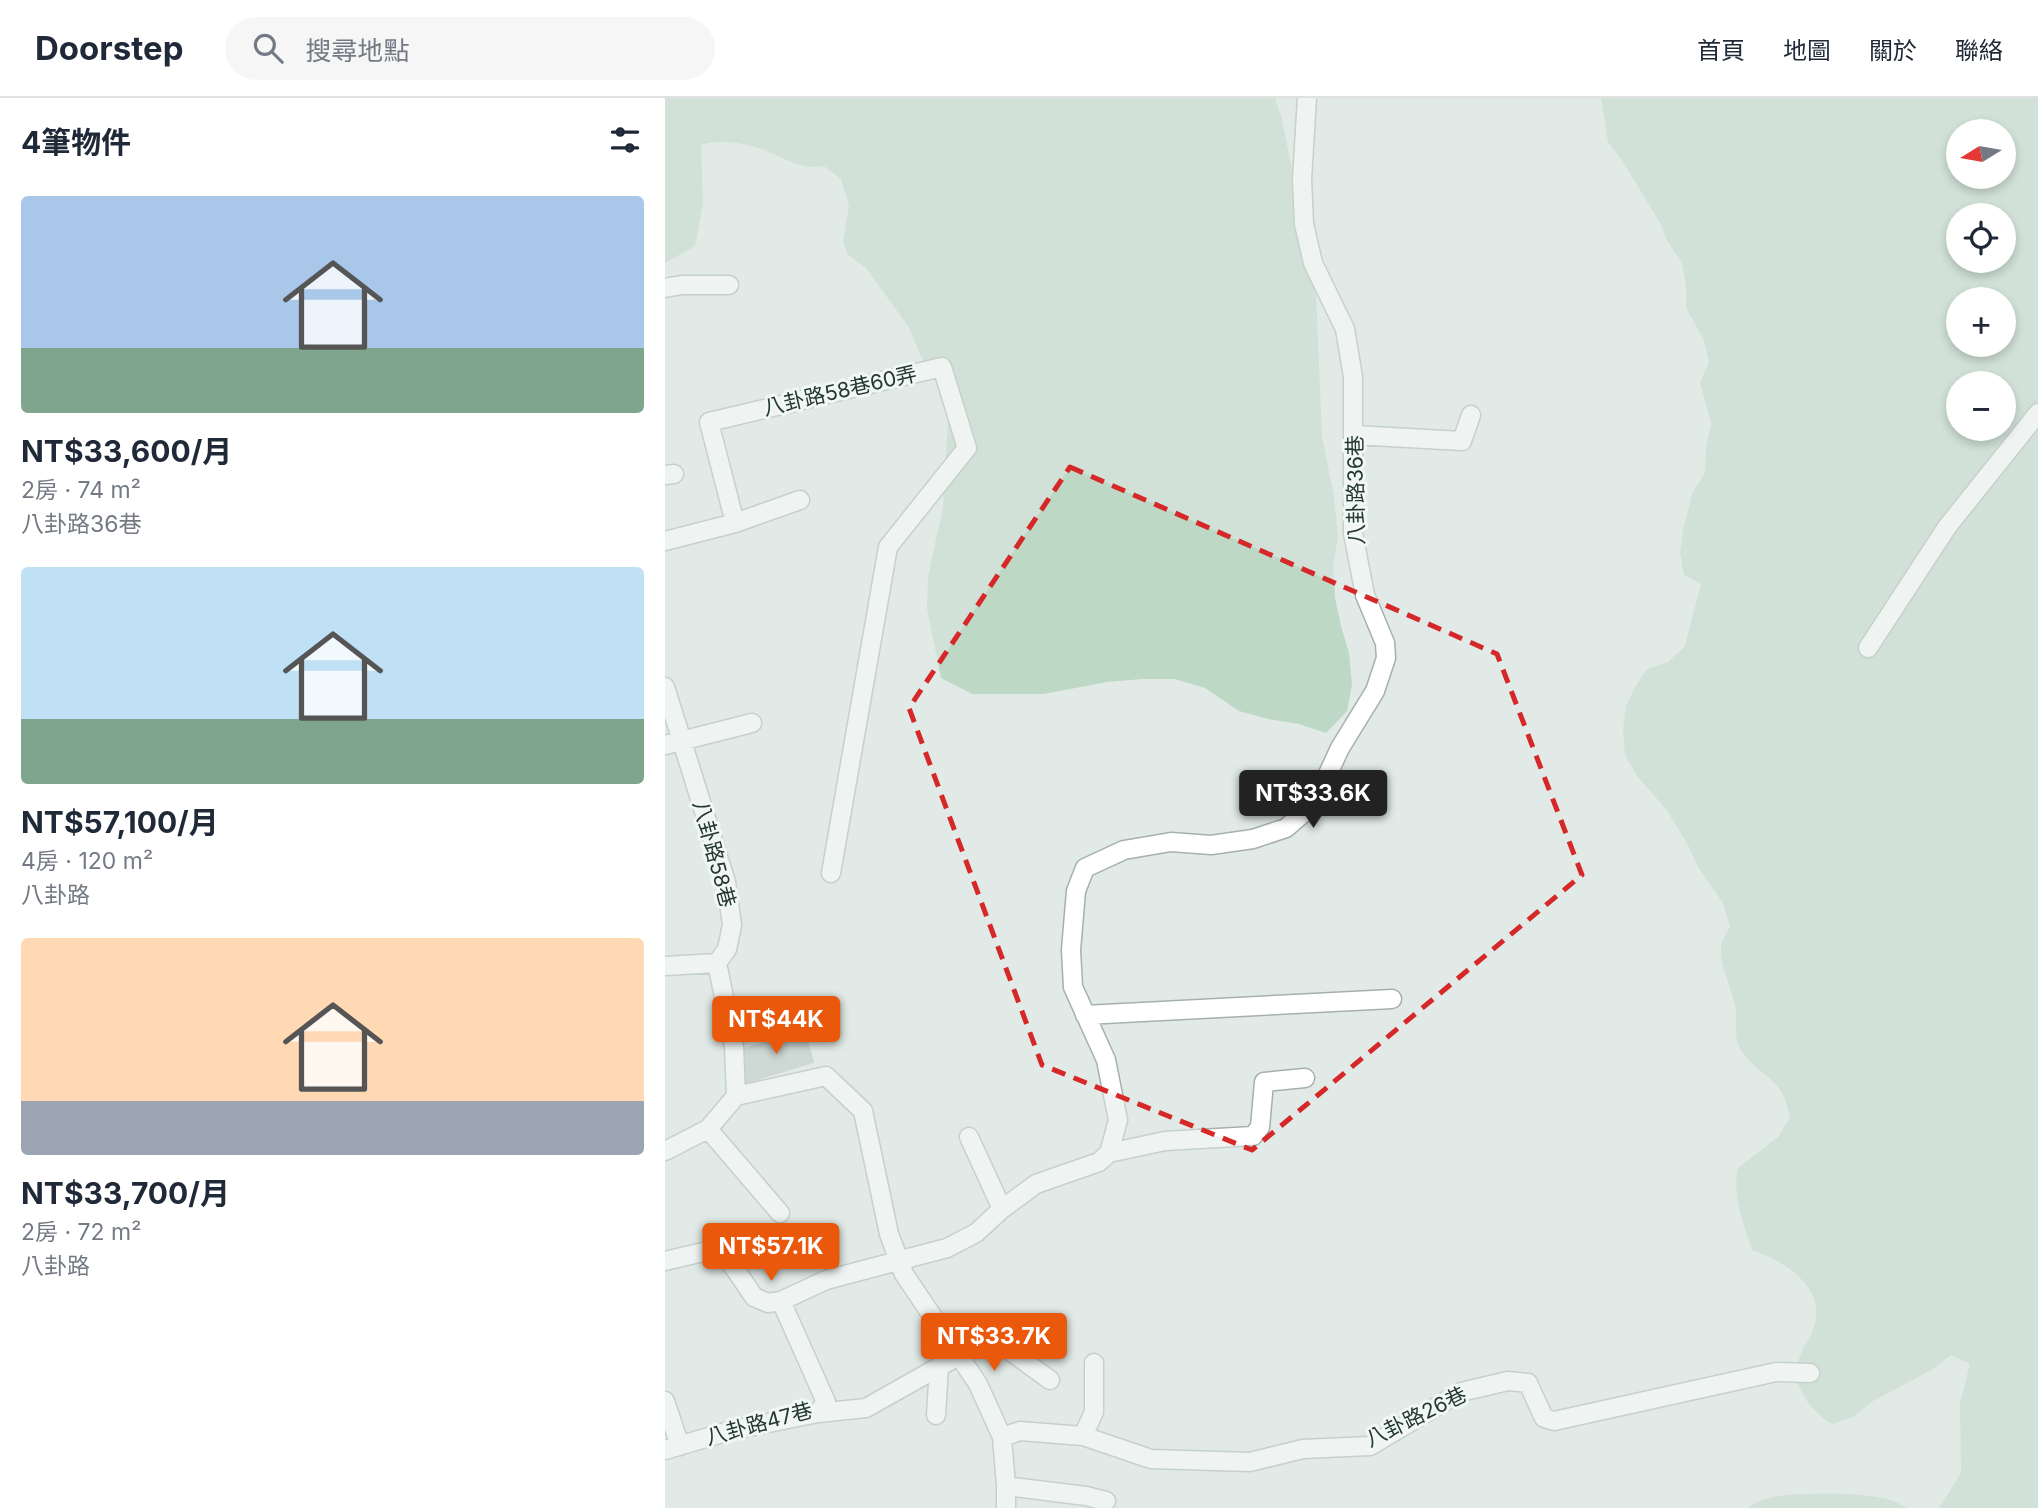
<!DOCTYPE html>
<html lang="zh-TW">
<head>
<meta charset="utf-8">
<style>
	:root { --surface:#fff; --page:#f6f6f7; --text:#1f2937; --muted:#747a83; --line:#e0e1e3; --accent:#ea580c }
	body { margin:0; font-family:Inter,"Noto Sans TC",sans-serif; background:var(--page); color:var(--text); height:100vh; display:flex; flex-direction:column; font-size:26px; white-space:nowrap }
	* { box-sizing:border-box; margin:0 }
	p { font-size:23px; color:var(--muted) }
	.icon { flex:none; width:38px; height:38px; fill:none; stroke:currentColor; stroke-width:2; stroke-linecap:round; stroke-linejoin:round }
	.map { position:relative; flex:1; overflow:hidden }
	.drawer { display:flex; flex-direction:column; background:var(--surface); width:665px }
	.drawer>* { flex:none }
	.needle { width:46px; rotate:259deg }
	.tools { position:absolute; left:1281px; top:21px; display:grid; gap:14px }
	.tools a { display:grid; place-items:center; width:70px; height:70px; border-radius:50%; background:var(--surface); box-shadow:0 4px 10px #0003; font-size:35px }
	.price { position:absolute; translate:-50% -60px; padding:0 16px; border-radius:7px; background:var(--accent); color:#fff; font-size:23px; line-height:46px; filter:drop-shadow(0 2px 4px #0008) }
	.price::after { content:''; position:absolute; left:50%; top:42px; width:21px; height:16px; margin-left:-10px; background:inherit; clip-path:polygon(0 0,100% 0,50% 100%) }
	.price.active { background:#222; color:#fff }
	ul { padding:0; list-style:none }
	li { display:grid; align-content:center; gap:14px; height:371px; padding:0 21px }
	li span { display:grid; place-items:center; height:217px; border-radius:7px; color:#555 }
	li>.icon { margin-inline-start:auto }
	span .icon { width:126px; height:126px; fill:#fffc; stroke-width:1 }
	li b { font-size:30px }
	h2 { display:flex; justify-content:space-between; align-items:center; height:84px; padding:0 21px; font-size:30px }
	header { display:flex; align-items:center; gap:42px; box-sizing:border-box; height:98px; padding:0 35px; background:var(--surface); border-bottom:2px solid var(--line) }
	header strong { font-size:33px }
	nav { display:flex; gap:38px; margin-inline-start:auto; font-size:24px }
	.search { width:490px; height:63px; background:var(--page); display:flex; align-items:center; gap:18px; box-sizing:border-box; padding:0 24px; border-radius:38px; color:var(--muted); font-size:26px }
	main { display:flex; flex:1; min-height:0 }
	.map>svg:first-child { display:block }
	.green { fill:#bdd8c5; fill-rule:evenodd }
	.building { fill:#b7c4bf; stroke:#b5c3bd; stroke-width:2 }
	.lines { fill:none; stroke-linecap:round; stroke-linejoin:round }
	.minor-casing { stroke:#a5b1ad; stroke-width:21 }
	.minor { stroke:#fff; stroke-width:18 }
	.marked { fill:none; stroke:#d62828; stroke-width:5; stroke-dasharray:14 9; stroke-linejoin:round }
	.labels { text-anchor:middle; stroke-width:6; stroke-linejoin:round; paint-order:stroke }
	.street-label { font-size:21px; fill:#243833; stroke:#f1f7f4 }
</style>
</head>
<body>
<header>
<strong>Doorstep</strong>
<div class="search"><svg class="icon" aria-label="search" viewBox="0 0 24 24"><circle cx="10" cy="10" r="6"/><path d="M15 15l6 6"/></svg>搜尋地點</div>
<nav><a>首頁</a><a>地圖</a><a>關於</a><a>聯絡</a></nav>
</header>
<main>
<section class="drawer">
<h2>4筆物件<svg class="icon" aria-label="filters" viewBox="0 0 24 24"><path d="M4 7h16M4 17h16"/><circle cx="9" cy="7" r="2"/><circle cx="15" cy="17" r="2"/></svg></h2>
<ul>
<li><span style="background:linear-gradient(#a9c7e8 70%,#7fa58c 0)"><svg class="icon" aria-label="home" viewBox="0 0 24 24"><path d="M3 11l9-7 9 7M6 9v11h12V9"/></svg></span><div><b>NT$33,600/月</b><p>2房 · 74 m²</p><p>八卦路36巷</p></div></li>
<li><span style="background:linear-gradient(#bfe0f5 70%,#7fa58c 0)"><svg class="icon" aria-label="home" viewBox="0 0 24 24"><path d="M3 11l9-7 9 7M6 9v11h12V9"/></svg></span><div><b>NT$57,100/月</b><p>4房 · 120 m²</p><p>八卦路</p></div></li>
<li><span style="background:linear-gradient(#ffd9b3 75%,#9aa5b1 0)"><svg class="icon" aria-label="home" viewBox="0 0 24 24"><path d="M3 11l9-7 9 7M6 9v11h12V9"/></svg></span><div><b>NT$33,700/月</b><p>2房 · 72 m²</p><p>八卦路</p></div></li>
</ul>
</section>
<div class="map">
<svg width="1373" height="1410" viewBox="0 0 1373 1410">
	<rect width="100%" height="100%" fill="#e1eae6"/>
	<path class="green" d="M 0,0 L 610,0 L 617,21 L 651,196 L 657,339 L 669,399 L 673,438 L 668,468 L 670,500 L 676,528 L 684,555 L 687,587 L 682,613 L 661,635 L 634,626 L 604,621 L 574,613 L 540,590 L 510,581 L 477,581 L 442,584 L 379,596 L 307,596 L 276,580 L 262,510 L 263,478 L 278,409 L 283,322 L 273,287 L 256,258 L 243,228 L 201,170 L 182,156 L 178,143 L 184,108 L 176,81 L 159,68 C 136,72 121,61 101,53 C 83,45 56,41 36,47 L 38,104 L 30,148 L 0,165 Z
		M 936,0 L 1373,0 L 1373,1410 L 1274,1410 L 1296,1375 L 1295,1306 L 1305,1266 L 1286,1257 L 1268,1271 L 1208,1303 L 1188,1319 L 1167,1326 C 1145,1312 1139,1300 1129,1277 C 1132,1269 1134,1259 1138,1251 C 1141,1245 1146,1239 1148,1232 C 1164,1191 1120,1163 1087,1152 C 1078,1124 1067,1099 1073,1070 L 1113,1039 L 1125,1019 C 1116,975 1099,984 1078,955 C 1068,943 1072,927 1071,913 C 1069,895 1054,867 1056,849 C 1056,843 1062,835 1065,829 L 1058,805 L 1033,769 L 1023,747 L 1001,711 L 972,678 L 960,657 L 958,632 L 961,608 L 970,589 L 982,571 L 1003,564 L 1020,548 L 1036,486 L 1019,477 L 1015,454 L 1018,433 L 1028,393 L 1040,375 L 1041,352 L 1046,325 L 1035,284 L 1044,264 L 1039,242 L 1021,210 L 1021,187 L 1017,165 L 1003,144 L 994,123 L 956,61 L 943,44 ZM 1293,33 L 1339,33 L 1339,79 L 1293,79 ZM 1293,117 L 1339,117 L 1339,163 L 1293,163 ZM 1293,201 L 1339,201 L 1339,247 L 1293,247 ZM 1293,285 L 1339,285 L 1339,331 L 1293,331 Z
		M 1137,1396 C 1165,1396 1219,1393 1242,1410 L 1083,1410 C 1099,1398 1118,1397 1137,1396 Z"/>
	<path class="building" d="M 139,933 L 148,964 L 82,984 L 73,953 Z"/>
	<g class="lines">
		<defs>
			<path id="minor" d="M 0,190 L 17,187 L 64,187
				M 689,337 L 797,343 L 806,317
				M 0,377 L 9,376
				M 70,425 L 135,402
				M 0,443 L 70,425 L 44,324 L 277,269 L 302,350 L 223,449 L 166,775
				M 1203,550 L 1282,429 L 1373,315
				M 0,589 L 61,784 L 67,827 L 62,851 L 52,865 L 69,948 L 71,998 L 43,1031 L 0,1053
				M 0,647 L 87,625
				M 0,868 L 52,865
				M 420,917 L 727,901
				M 71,998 L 161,978 L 198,1013 L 224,1136 L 239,1176 L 313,1286 L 337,1339 L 341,1388 L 341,1410
				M 43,1031 L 115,1115
				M 304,1039 L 337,1111
				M 444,1055 L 500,1043 L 588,1038 L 595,1029 L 599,984 L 640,980
				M 0,1163 L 38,1154 L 64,1162 L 89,1199 L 103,1205 L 116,1203 L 161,1182 L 282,1150 L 311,1135 L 337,1111 L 371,1086 L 434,1064 L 444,1055 L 453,1022 L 441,962 L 408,889 L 406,852 L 411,793 L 420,770 L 459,752 L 506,744 L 546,747 L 588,741 L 621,730 L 649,706 L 675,650 L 710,593 L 721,560 L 720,545 L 700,497 L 688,435 L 688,279 L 680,231 L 648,165 L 639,126 L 637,81 L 642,0
				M 287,1246 L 303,1238 L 326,1239 L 385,1282
				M 0,1303 L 15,1348
				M 153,1315 L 201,1310 L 295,1257
				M 271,1317 L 274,1269
				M 418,1338 L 429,1314 L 429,1265
				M 337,1339 L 355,1333 L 418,1338 L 486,1361 L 585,1364 L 638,1351 L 705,1348 L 796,1294 L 843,1283 L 863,1285 L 879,1320 L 889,1323 L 1111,1274 L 1145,1275
				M 0,1352 L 64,1333 L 153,1315 L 161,1304 L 116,1203
				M 341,1388 L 421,1398 L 441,1403"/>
		</defs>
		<use href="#minor" class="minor-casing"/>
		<use href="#minor" class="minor"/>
	</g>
	<path d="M0 0H1373V1410H0ZM 405,369 L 832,556 L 917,777 L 587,1052 L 377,967 L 244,610 Z" fill="#e1eae6" fill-opacity=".55" fill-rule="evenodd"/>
	<path class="marked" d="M 405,369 L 832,556 L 917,777 L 587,1052 L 377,967 L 244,610 Z"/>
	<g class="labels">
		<g class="street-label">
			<text transform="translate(175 293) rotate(-13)" y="7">八卦路58巷60弄</text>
			<text transform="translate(691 392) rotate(-91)" y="7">八卦路36巷</text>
			<text transform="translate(49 756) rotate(75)" y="7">八卦路58巷</text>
			<text transform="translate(751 1319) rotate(-26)" y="7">八卦路26巷</text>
			<text transform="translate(94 1326) rotate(-15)" y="7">八卦路47巷</text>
		</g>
	</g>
</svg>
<div class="tools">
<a><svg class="needle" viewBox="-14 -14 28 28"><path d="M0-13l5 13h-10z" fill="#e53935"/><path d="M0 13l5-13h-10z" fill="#747a83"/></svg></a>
<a><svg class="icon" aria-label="locate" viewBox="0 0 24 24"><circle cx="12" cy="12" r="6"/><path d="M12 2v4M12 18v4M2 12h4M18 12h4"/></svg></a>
<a>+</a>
<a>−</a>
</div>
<b class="price active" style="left:648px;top:732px">NT$33.6K</b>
<b class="price" style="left:111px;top:958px">NT$44K</b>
<b class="price" style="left:106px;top:1185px">NT$57.1K</b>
<b class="price" style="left:329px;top:1275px">NT$33.7K</b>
</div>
</main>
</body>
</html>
